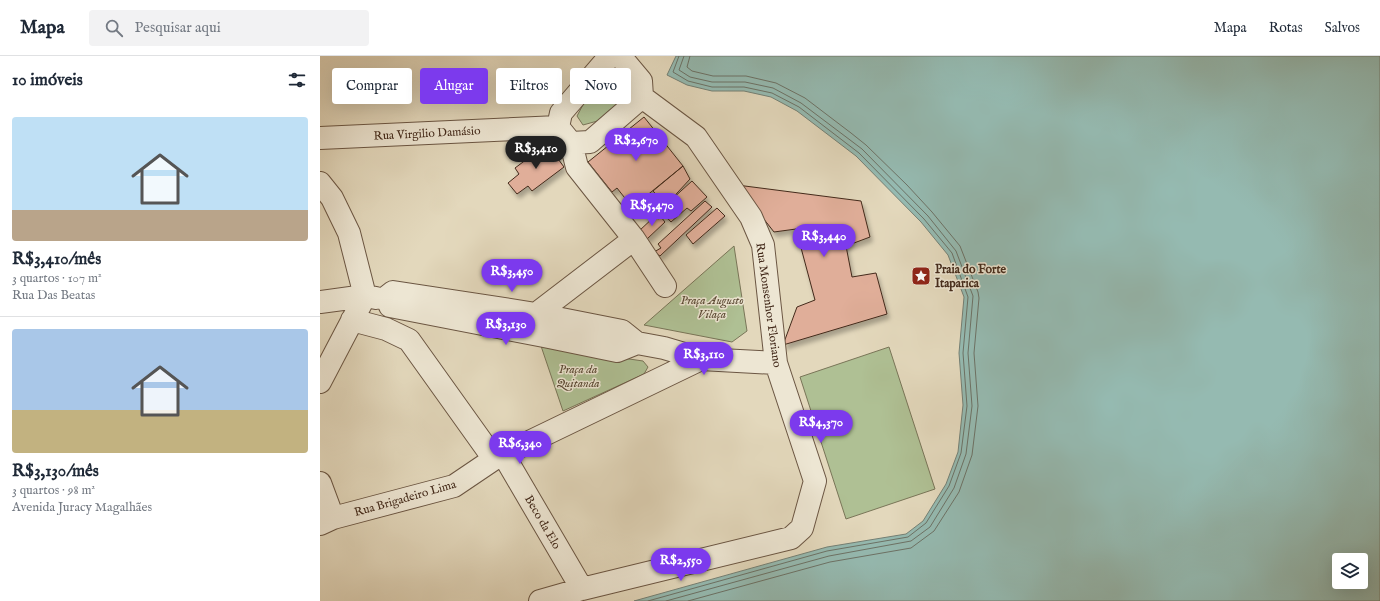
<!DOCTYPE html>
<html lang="pt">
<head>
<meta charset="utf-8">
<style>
	:root { --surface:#fff; --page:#f2f2f3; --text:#1f2937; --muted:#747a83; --line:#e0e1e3; --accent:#7c3aed }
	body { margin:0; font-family:"IM FELL English",serif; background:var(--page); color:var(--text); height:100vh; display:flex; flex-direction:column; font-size:15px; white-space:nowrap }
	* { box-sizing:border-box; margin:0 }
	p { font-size:13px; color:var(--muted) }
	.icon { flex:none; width:22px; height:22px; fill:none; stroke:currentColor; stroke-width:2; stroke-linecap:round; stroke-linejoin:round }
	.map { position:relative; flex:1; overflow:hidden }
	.drawer { display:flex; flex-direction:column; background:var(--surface); width:320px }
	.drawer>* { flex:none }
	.hud { position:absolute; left:12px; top:12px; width:380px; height:36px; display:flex; gap:8px }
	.tools { position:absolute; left:1012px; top:497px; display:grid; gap:8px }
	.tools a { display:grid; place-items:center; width:36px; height:36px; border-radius:4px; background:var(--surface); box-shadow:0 4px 16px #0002; font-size:20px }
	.price { position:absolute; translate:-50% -34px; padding:0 9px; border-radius:14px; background:var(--accent); color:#fff; font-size:13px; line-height:26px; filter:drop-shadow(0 1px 2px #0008) }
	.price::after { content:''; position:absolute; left:50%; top:24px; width:12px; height:9px; margin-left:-6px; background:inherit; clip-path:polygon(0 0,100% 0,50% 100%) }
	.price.active { background:#222; color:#fff }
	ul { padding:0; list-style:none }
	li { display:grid; align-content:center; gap:8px; height:212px; padding:0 12px }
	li+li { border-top:1px solid var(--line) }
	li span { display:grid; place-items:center; height:124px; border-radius:4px; color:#555 }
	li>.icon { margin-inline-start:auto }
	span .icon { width:72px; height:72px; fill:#fffc; stroke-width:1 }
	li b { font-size:17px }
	h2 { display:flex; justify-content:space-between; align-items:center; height:48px; padding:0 12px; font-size:17px }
	.tag { padding:0 14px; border-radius:4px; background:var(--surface); box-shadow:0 4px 16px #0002; font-size:14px; line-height:36px }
	.tag.active { background:var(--accent); color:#fff }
	header { display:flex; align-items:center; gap:24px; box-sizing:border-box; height:56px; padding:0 20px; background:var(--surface); border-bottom:1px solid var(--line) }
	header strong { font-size:19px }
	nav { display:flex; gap:22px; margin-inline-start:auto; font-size:14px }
	.search { width:280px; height:36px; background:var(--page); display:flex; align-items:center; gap:10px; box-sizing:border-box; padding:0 14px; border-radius:4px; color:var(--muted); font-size:15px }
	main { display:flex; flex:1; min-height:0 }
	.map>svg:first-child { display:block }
	.green { fill:#afc094; stroke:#797558 }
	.water { fill:#95bab1; stroke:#748075; fill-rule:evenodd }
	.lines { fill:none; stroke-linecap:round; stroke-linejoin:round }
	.shore { stroke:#6c7266; stroke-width:1 }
	.building { fill:#e0ae99; stroke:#432a1b; filter:url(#shadow) }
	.minor-casing { stroke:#6b5643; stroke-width:24 }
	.minor { stroke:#ede6d3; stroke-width:22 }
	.labels { text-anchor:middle; stroke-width:3; stroke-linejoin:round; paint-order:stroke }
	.street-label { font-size:12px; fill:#432a1b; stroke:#ede6d3 }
	.poi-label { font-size:12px; font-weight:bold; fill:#432a1b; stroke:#ede6d3; text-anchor:start }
	.park-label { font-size:12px; font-style:italic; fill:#594833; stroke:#ede6d3 }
</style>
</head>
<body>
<header>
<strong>Mapa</strong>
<div class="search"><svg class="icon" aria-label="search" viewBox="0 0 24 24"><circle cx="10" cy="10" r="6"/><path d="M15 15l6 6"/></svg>Pesquisar aqui</div>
<nav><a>Mapa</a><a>Rotas</a><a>Salvos</a></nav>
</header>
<main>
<section class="drawer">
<h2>10 imóveis<svg class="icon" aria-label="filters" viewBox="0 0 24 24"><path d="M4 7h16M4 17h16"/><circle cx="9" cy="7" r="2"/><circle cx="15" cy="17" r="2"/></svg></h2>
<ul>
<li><span style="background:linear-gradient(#bfe0f5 75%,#b9a48a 0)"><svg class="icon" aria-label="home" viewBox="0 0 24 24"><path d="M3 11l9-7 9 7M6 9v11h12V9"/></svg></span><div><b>R$3,410/mês</b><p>3 quartos · 107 m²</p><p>Rua Das Beatas</p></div></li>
<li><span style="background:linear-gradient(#a9c7e8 65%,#c2b280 0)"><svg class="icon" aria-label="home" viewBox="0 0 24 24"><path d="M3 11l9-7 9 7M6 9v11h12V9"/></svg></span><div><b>R$3,130/mês</b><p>3 quartos · 98 m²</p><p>Avenida Juracy Magalhães</p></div></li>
</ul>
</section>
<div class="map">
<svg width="1060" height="545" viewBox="0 0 1060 545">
	<defs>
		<filter id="shadow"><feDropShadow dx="2.5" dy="4.5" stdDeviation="2" flood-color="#0004"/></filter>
	</defs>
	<rect width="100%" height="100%" fill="#e3d8bc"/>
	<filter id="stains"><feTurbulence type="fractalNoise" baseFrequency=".005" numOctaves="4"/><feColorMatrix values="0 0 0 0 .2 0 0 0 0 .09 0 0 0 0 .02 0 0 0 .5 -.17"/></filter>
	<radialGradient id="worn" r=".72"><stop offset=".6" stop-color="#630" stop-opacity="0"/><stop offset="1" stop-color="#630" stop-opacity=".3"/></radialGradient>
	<path class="green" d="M 296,17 L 312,37 L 281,64 L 263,69 L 257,60 L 265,45 Z
		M 414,190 L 427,275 L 412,286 L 324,269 Z
		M 221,290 L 323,305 L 328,311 L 324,318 L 243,355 Z
		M 569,291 L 615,433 L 526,463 L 480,321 Z"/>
	<path class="water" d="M 356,0 L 1060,0 L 1060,545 L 314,545 L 507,491 L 586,478 L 603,465 L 626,428 L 638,396 L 643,349 L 639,297 L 644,241 L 628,199 L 601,166 L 536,100 L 477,55 L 451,41 L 424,35 L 392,35 L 367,29 L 347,19 ZM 1019,504 L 1041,504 L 1041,526 L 1019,526 Z"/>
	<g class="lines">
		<path class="shore" d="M 328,545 L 507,495 L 588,481 L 606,467 L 629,430 L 641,397 L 647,350 L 643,297 L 648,241 L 632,197 L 604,163 L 539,97 L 479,51 L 452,37 L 424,31 L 392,31 L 368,25 L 353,16 L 359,0
			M 346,545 L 509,500 L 591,485 L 610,471 L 634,432 L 646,398 L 652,350 L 648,297 L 653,240 L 636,195 L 608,160 L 542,93 L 481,47 L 453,32 L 425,26 L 392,26 L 370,21 L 359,14 L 364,0
			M 368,545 L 510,506 L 591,492 L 614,475 L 639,436 L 652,399 L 658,350 L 654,297 L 659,242 L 658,236 L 640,190 L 612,156 L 587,129 L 546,89 L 531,77 L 485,42 L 456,27 L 426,20 L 393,20 L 372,15 L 367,11 L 370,0"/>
	</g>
	<path class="building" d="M 324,61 L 363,110 L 320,145 L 316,140 L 308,146 L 297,132 L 292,136 L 268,106 Z
		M 227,88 L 244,111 L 212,135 L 208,130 L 197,138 L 188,127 L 199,118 L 195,112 Z
		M 363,110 L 370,123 L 346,149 L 333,135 Z
		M 372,125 L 387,141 L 371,155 L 367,152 L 351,166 L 340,154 Z
		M 417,129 L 541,145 L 550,181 L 526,190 L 532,221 L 556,217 L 567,258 L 463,289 L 477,251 L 495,244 L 476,173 L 454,176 Z
		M 385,145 L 392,151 L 340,200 L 334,196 L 341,192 L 338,188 Z
		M 397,152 L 405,160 L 373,188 L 366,179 Z
		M 335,160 L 338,163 L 341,161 L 345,166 L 327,183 L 319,175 Z"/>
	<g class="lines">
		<defs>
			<path id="minor" d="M 290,0 L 241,57 L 238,71 L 251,87 L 270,86 L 322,41 L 321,25 L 300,0
				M 0,82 L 238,71
				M 251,87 L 257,111 L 314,183 L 345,230
				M 0,127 L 12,142 L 29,177 L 45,240 L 0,326
				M 64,243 L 73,236 L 216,258 L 302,275 L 317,287 L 344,292 L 381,303 L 456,307
				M 0,246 L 45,240 L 56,242
				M 70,250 L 224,280 L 297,295 L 317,287
				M 216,258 L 314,183
				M 32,264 L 66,273 L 89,284 L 174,403
				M 183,398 L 262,533
				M 0,427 L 13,462
				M 0,468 L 13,462 L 134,430 L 174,403 L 381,303
				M 220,545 L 262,533 L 471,482 L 482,472 L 495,425 L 456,307 L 443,189 L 431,161 L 376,81 L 322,41"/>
		</defs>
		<use href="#minor" class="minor-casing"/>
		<use href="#minor" class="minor"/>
	</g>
	<defs>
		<symbol id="sight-square" viewBox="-11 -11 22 22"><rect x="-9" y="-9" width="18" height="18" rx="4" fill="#8f2418" stroke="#ede6d3"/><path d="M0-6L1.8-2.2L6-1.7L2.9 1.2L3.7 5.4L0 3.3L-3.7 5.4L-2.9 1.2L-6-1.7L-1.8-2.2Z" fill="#fff"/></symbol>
	</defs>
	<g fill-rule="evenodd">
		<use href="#sight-square" x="590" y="209" width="22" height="22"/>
	</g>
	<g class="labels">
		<g class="street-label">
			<text transform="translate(107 77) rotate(-3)" y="4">Rua Virgilio Damásio</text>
			<text transform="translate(449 249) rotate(82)" y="4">Rua Monsenhor Floriano</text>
			<text transform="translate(85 442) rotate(-16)" y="4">Rua Brigadeiro Lima</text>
			<text transform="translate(223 466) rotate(60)" y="4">Beco da Elo</text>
		</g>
		<g class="poi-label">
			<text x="615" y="217">Praia do Forte<tspan x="615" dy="14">Itaparica</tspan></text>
		</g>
		<g class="park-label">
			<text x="392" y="248">Praça Augusto<tspan x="392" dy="14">Vilaça</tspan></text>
			<text x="258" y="317">Praça da<tspan x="258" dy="14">Quitanda</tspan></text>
		</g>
	</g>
	<rect width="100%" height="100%" filter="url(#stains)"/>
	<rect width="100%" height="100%" fill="url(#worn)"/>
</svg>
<div class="tools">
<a><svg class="icon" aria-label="layers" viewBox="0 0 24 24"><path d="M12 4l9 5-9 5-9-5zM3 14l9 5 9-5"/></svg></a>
</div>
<b class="price" style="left:316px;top:106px">R$2,670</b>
<b class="price active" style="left:216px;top:114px">R$3,410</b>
<b class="price" style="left:332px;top:171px">R$5,470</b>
<b class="price" style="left:504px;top:202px">R$3,440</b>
<b class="price" style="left:192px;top:237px">R$3,450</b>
<b class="price" style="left:186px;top:290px">R$3,130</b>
<b class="price" style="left:384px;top:320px">R$3,110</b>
<b class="price" style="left:501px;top:388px">R$4,370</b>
<b class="price" style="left:200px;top:409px">R$6,340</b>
<b class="price" style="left:361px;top:526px">R$2,550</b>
<div class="hud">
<a class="tag">Comprar</a>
<a class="tag active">Alugar</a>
<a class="tag">Filtros</a>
<a class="tag">Novo</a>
</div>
</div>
</main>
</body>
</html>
